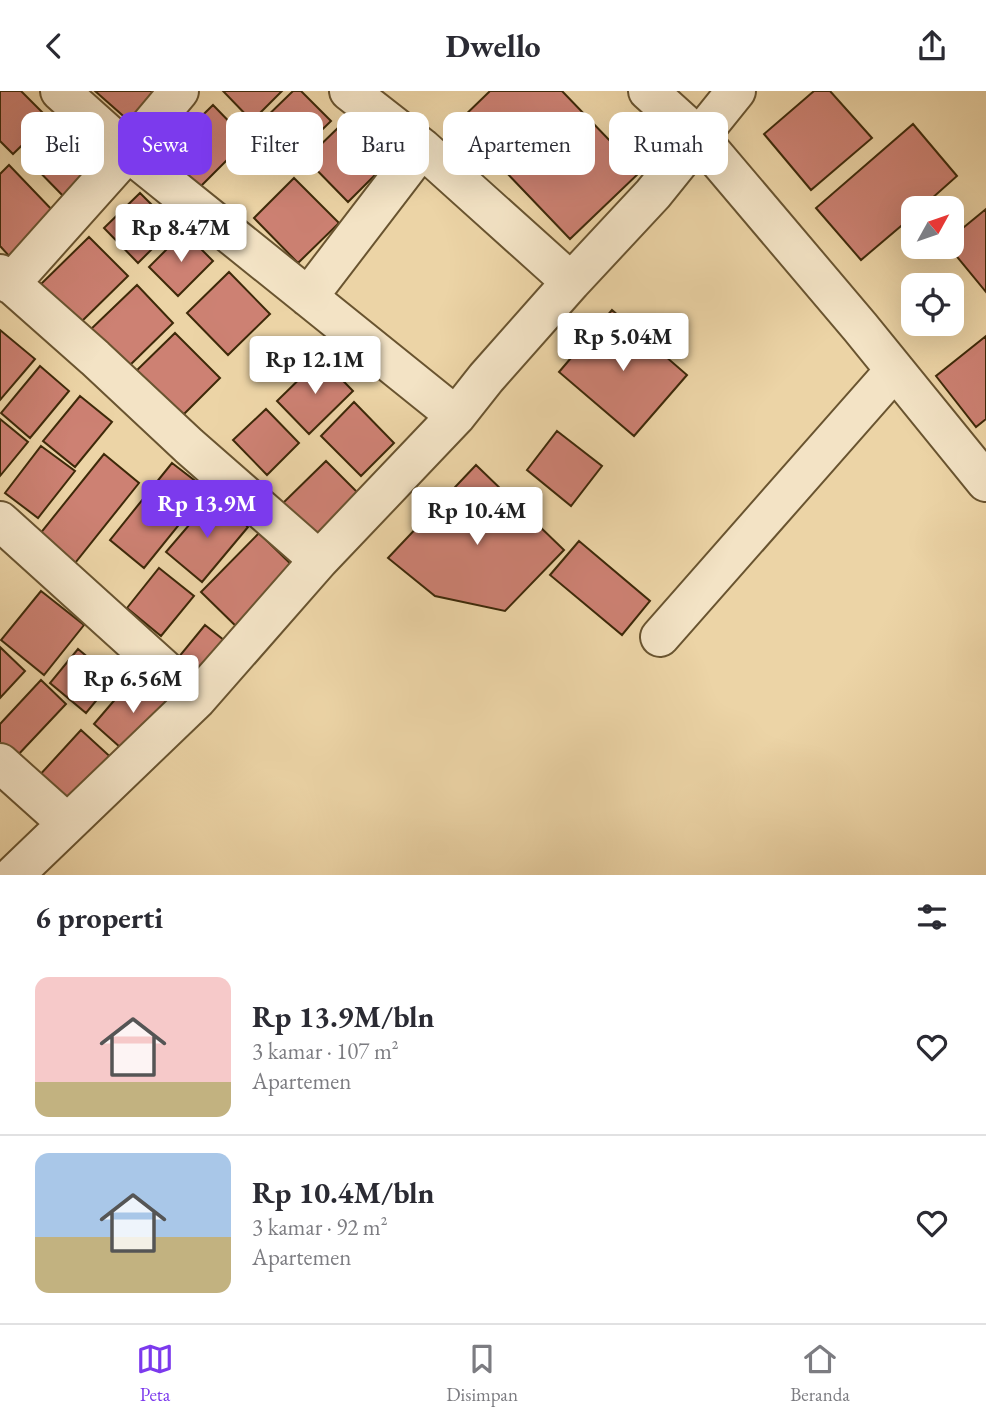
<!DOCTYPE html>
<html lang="id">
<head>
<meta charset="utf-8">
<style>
	:root { --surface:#fff; --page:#f2f2f3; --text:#2b2b33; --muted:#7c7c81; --line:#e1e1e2; --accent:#7c3aed }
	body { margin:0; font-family:"EB Garamond",serif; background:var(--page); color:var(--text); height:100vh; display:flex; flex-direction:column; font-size:26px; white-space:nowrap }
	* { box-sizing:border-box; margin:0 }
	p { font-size:23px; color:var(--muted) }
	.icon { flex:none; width:38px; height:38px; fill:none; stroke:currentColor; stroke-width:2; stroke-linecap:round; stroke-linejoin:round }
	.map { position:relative; height:784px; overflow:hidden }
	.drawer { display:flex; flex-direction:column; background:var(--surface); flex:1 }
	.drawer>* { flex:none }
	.guide { position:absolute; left:21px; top:21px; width:945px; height:63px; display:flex; gap:14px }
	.needle { width:46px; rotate:50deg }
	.buttons { position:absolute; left:901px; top:105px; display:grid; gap:14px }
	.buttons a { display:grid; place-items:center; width:63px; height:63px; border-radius:14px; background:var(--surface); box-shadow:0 7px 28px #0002; font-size:35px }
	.price { position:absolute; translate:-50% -60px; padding:0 16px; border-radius:7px; background:#fff; color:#222; font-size:23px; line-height:46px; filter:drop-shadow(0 2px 4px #0008) }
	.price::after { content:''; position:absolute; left:50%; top:42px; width:21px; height:16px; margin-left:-10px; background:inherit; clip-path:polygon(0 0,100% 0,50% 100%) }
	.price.selected { background:var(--accent); color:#fff }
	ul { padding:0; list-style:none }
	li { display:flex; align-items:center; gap:21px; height:175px; padding:0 35px }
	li+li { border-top:2px solid var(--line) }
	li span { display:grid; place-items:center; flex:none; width:196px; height:140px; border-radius:14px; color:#555 }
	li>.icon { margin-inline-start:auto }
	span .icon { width:84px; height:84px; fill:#fffc; stroke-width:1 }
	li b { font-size:30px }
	h2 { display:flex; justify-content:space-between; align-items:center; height:84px; padding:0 35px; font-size:30px }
	.tag { padding:0 24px; border-radius:14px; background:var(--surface); box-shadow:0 7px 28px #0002; font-size:24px; line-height:63px }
	.tag.selected { background:var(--accent); color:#fff }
	header { display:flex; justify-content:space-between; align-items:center; height:91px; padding:0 35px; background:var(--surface); font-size:32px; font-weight:700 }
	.dock { display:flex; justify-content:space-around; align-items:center; height:98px; border-top:2px solid var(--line); background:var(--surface); font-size:19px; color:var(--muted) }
	.dock a { display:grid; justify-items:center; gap:4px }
	.dock .selected { color:var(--accent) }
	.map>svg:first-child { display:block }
	.building { fill:#cd8173; stroke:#3d2909; stroke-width:2 }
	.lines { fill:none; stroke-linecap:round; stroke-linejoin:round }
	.minor-casing { stroke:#695430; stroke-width:42 }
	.minor { stroke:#f3e3c5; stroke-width:38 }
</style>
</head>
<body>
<header><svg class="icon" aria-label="back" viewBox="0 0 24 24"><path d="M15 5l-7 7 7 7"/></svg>Dwello<svg class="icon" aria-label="share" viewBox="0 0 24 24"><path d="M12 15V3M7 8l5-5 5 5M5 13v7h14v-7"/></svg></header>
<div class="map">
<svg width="986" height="784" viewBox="0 0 986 784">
	<rect width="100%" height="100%" fill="#ecd4a6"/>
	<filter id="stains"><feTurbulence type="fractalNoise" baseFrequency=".00286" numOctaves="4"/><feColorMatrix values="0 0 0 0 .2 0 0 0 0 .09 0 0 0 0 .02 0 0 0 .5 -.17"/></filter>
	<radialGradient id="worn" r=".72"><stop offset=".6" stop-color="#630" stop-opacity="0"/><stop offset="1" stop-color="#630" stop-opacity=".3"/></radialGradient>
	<path class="building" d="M 0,0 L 21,0 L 49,28 L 13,63 L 0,50 Z
		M 95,0 L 155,0 L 129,30 Z
		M 223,0 L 282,0 L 252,30 Z
		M 293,0 L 301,0 L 331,30 L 292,68 L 258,34 Z
		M 490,0 L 562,0 L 640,81 L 570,148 L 458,31 Z
		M 814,0 L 830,0 L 872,47 L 811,99 L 764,43 Z
		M 213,14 L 247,49 L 200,96 L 165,61 Z
		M 59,31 L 105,76 L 69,111 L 24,65 Z
		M 344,31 L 385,74 L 348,111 L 306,68 Z
		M 913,33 L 957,85 L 921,117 L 914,117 L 914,124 L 861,169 L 816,117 Z
		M 9,74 L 55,122 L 10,166 L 0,155 L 0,83 Z
		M 294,87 L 339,132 L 298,172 L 254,127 Z
		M 140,102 L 174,136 L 138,172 L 104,137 Z
		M 986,118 L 986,201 L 949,156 L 952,156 L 952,146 Z
		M 184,141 L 213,170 L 178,205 L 149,176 Z
		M 89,146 L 128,185 L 79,233 L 40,194 Z
		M 229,181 L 270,223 L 228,264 L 187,222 Z
		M 137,194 L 173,232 L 127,277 L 90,239 Z
		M 612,219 L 687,284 L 634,345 L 559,281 Z
		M 0,239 L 35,268 L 0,309 Z
		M 175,242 L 220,287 L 178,329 L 133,283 Z
		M 986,245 L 986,328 L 976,336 L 936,285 Z
		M 321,267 L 353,300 L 309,343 L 277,310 Z
		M 40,275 L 69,300 L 30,347 L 1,322 Z
		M 80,305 L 112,331 L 75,376 L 43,350 Z
		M 354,311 L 394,352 L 361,385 L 321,345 Z
		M 266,318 L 299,352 L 267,384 L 233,349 Z
		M 0,328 L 28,351 L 0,385 Z
		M 557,340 L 602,375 L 571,415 L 527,379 Z
		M 41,355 L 75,380 L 38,427 L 5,402 Z
		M 104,363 L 139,392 L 75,472 L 39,444 Z
		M 326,370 L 363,407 L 319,451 L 282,413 Z
		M 172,372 L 207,399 L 144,477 L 110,449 Z
		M 476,374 L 564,459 L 505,520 L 435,505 L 388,467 Z
		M 213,406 L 248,436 L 202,491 L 166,461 Z
		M 259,442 L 302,484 L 244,543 L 201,501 Z
		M 579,450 L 650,510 L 622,544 L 550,484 Z
		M 159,477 L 194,505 L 161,545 L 127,517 Z
		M 41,500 L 84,534 L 44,584 L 1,549 Z
		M 205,534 L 235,558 L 202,597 L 173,573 Z
		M 0,556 L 25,580 L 0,607 Z
		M 78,558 L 114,588 L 86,622 L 50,592 Z
		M 136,584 L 172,616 L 130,665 L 94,633 Z
		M 41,589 L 66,613 L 16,666 L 0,652 L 0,633 Z
		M 81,639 L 116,671 L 72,719 L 37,687 Z"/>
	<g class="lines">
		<defs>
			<path id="minor" d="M 60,0 L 128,61 L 456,325
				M 349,0 L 422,57 L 571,191
				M 648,0 L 699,46 L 860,236 L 986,391
				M 0,183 L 95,267 L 189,355 L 319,469
				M 10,193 L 128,61 L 179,0
				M 308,206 L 422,57
				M 0,430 L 197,608
				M 660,546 L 895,279
				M 0,672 L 67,732
				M 14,784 L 197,608 L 319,469 L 456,325 L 486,287 L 571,191 L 653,103 L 736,0"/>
		</defs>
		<use href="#minor" class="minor-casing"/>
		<use href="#minor" class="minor"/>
	</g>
	<rect width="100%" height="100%" filter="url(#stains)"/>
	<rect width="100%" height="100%" fill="url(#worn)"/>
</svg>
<div class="buttons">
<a><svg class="needle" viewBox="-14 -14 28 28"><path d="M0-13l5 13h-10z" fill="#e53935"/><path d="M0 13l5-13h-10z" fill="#7c7c81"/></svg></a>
<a><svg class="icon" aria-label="locate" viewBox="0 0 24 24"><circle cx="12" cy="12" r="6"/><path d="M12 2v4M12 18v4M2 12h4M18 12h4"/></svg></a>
</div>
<b class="price" style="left:181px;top:173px">Rp 8.47M</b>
<b class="price" style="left:623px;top:282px">Rp 5.04M</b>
<b class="price" style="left:315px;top:305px">Rp 12.1M</b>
<b class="price selected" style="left:207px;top:449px">Rp 13.9M</b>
<b class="price" style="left:477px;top:456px">Rp 10.4M</b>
<b class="price" style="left:133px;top:624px">Rp 6.56M</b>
<div class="guide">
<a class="tag">Beli</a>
<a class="tag selected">Sewa</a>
<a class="tag">Filter</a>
<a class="tag">Baru</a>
<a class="tag">Apartemen</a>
<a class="tag">Rumah</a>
</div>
</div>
<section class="drawer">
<h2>6 properti<svg class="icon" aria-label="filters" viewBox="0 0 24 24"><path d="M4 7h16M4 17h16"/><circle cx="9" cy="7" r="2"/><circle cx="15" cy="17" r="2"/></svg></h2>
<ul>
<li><span style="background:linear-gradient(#f6c9c9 75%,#c2b280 0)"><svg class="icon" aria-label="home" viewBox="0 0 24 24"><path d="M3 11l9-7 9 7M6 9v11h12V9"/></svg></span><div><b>Rp 13.9M/bln</b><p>3 kamar · 107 m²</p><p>Apartemen</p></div><svg class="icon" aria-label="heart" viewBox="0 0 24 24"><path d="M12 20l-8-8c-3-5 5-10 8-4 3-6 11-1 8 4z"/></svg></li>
<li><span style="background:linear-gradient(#a9c7e8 60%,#c2b280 0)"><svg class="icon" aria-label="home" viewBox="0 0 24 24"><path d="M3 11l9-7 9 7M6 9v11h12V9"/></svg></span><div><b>Rp 10.4M/bln</b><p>3 kamar · 92 m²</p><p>Apartemen</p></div><svg class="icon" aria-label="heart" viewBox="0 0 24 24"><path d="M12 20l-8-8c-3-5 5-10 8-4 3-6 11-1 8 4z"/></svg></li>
</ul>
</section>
<nav class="dock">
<a class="selected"><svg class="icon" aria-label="map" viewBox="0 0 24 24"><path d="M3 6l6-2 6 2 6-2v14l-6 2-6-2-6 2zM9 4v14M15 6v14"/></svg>Peta</a>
<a><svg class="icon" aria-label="saved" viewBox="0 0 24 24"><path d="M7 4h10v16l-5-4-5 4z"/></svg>Disimpan</a>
<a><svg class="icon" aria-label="home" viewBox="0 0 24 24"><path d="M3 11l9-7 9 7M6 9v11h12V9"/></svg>Beranda</a>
</nav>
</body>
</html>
